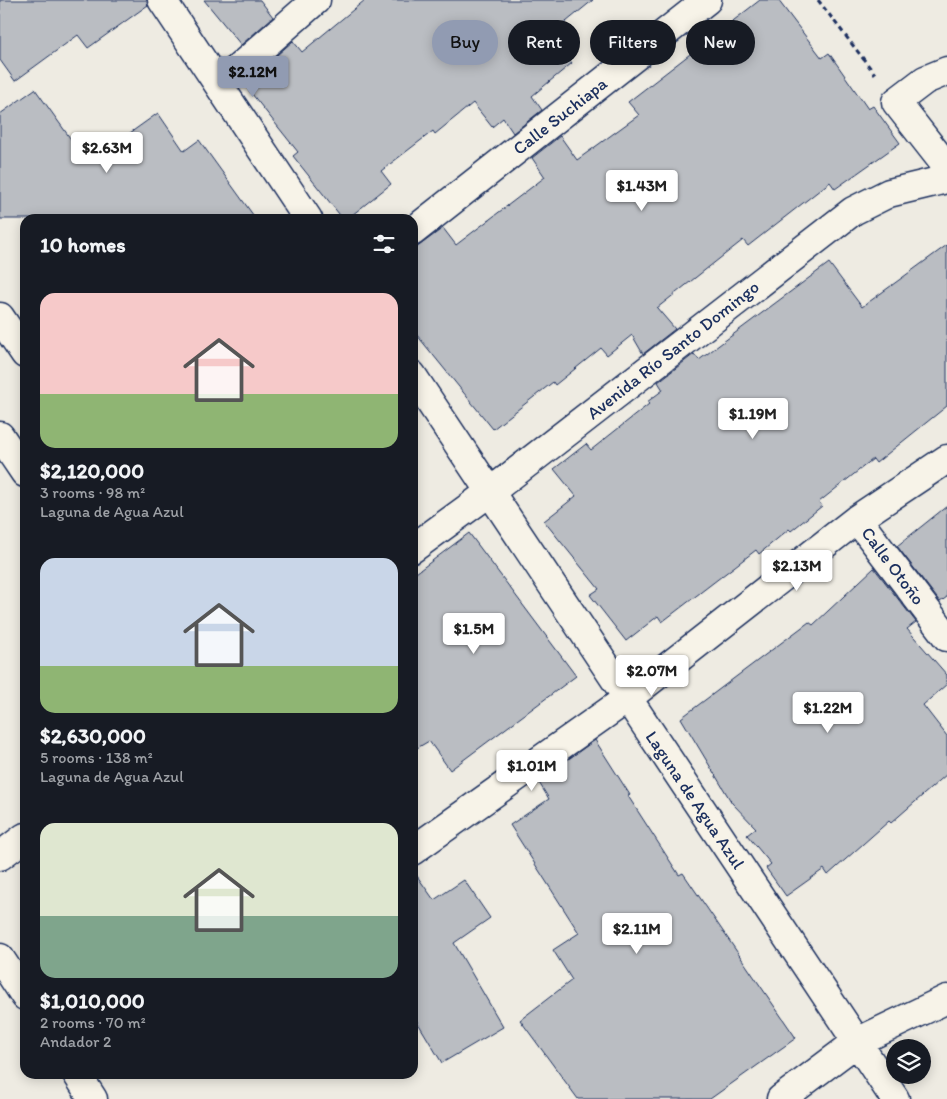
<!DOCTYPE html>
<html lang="en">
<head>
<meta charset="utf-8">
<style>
	:root { --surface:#171b24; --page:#242831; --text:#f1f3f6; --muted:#9ea1a6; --accent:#919bb2 }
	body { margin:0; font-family:Itim,sans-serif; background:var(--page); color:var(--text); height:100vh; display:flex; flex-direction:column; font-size:19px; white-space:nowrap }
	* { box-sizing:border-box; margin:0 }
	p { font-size:16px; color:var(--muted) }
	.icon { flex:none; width:28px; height:28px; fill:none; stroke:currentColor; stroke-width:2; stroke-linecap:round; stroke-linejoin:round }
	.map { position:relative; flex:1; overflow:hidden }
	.drawer { position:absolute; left:20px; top:214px; width:398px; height:865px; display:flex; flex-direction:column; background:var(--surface); border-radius:15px; box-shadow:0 2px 12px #0003 }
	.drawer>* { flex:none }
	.top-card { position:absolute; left:432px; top:20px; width:439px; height:45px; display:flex; gap:10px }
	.fabs { position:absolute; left:886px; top:1039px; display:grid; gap:10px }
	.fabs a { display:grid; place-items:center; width:45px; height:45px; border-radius:50%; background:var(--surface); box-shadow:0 2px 12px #0003; font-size:25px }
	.price { position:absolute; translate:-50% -42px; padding:0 11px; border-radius:5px; background:#fff; color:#222; font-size:16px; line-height:32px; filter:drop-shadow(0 1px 2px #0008) }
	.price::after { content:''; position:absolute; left:50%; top:30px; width:15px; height:11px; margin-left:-8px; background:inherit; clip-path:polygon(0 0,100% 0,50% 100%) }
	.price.active { background:var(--accent); color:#111 }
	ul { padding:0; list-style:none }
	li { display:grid; align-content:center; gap:10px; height:265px; padding:0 20px }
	li span { display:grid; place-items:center; height:155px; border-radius:15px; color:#555 }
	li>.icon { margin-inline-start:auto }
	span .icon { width:90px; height:90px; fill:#fffc; stroke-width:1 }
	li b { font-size:21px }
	h2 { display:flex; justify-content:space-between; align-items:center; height:60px; padding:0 20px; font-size:21px }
	.chip { padding:0 18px; border-radius:22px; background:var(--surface); box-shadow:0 2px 12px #0003; font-size:18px; line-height:45px }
	.chip.active { background:var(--accent); color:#111 }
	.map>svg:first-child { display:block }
	.building { fill:#babdc2; stroke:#1b2f5e }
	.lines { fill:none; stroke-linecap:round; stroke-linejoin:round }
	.street-casing { stroke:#1b2f5e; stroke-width:31 }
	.path { stroke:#1b2f5e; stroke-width:3; stroke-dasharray:5 4; stroke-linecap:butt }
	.street { stroke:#f7f3e8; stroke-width:28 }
	.labels { text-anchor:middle; stroke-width:4.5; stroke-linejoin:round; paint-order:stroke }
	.street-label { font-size:18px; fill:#1b2f5e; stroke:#f7f3e8 }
</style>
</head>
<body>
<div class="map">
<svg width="947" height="1099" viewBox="0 0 947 1099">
	<rect width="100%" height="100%" fill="#eeebe2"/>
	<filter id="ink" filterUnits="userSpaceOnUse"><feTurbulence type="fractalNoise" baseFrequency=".02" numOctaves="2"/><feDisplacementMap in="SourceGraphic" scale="10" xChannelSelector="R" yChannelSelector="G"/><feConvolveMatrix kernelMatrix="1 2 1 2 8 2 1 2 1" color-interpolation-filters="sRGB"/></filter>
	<g filter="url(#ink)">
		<path class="building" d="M 0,0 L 147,0 L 148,5 L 88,48 L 78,35 L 15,81 L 0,60 Z
			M 204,0 L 260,0 L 273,17 L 241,45 Z
			M 365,0 L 593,0 L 550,35 L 572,63 L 532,96 L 542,110 L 513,133 L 503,118 L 492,127 L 473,103 L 435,134 L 433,131 L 381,171 L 391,184 L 347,219 L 343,219 L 293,156 L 298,152 L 244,84 L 293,41 L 302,52 Z
			M 760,0 L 778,0 L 822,58 L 829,53 L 868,109 L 873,106 L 900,143 L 835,189 L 830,182 L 748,246 L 743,240 L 657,308 L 675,329 L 643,354 L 632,335 L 607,355 L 601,348 L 555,385 L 553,382 L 493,429 L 412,329 L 412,251 L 443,228 L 456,245 L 545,177 L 532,158 L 560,136 L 577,160 L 639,115 L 628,102 Z
			M 35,89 L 88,163 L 158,113 L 184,151 L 199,140 L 256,219 L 0,219 L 0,114 Z
			M 947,245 L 947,406 L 876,463 L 873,459 L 819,502 L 822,506 L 791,531 L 789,529 L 759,554 L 756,550 L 662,622 L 658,616 L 626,641 L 590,595 L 599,589 L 544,521 L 576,496 L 554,469 L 586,444 L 591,450 L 649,404 L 647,402 L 663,390 L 658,382 L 694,354 L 699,360 L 829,263 L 862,307 Z
			M 947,506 L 947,597 L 940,602 L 897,546 Z
			M 469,533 L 576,676 L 450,770 L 429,741 L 412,751 L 412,576 Z
			M 874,568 L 916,622 L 907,629 L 947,675 L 947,684 L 923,705 L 947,736 L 947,774 L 891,823 L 889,821 L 828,875 L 824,869 L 786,896 L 766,868 L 771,864 L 747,835 L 756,828 L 732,803 L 681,718 L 809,622 L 813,625 Z
			M 595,740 L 630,795 L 628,796 L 679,875 L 683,873 L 796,1038 L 710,1099 L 578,1099 L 520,1020 L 572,980 L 553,950 L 579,933 L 510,825 L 549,799 L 538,781 Z
			M 412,869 L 434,900 L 464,880 L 490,918 L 454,943 L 503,1027 L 442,1063 L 412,1013 Z"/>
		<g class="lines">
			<defs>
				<path id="street" d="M 162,0 L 308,219
					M 947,71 L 925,80 L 896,102 L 947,167
					M 219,85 L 316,0
					M 412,232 L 707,0
					M 0,317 L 25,354
					M 412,375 L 895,1099
					M 0,436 L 25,473
					M 857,519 L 947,637
					M 412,549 L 490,492 L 853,211 L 889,193 L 947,179
					M 412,851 L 628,698 L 857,519 L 947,459
					M 0,856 L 25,837
					M 0,958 L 25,996
					M 77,1074 L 93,1099
					M 781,1099 L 857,1042 L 947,999"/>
			</defs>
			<use href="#street" class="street-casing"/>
			<path class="path" d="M 818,0 L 875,74"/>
			<use href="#street" class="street"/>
		</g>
	</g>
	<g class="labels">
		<g class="street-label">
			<text transform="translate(560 116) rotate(-38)" y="6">Calle Suchiapa</text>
			<text transform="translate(673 350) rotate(-38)" y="6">Avenida Río Santo Domingo</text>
			<text transform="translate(893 566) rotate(53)" y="6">Calle Otoño</text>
			<text transform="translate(695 800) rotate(56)" y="6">Laguna de Agua Azul</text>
		</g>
	</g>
</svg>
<div class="fabs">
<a><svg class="icon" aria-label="layers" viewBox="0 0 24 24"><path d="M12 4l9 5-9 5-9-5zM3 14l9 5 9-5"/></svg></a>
</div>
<b class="price active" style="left:253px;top:98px">$2.12M</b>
<b class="price" style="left:107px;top:174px">$2.63M</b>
<b class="price" style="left:642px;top:212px">$1.43M</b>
<b class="price" style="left:753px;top:440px">$1.19M</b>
<b class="price" style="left:797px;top:592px">$2.13M</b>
<b class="price" style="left:474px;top:655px">$1.5M</b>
<b class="price" style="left:652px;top:697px">$2.07M</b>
<b class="price" style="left:828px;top:734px">$1.22M</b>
<b class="price" style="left:532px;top:792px">$1.01M</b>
<b class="price" style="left:637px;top:955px">$2.11M</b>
<div class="top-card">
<a class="chip active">Buy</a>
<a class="chip">Rent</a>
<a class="chip">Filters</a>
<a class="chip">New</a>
</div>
<section class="drawer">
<h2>10 homes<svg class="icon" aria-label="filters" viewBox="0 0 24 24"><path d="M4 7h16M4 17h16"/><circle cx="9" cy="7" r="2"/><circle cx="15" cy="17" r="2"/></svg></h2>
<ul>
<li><span style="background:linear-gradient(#f6c9c9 65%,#8fb573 0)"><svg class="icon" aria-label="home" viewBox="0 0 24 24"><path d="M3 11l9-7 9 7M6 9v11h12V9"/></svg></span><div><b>$2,120,000</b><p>3 rooms · 98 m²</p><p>Laguna de Agua Azul</p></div></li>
<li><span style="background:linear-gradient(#c9d6e8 70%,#8fb573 0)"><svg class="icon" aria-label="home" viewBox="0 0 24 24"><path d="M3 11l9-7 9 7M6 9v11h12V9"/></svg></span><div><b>$2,630,000</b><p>5 rooms · 138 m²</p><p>Laguna de Agua Azul</p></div></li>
<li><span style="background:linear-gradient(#dfe7d0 60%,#7fa58c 0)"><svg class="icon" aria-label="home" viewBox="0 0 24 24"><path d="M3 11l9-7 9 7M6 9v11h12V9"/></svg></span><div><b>$1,010,000</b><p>2 rooms · 70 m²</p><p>Andador 2</p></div></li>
</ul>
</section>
</div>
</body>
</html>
